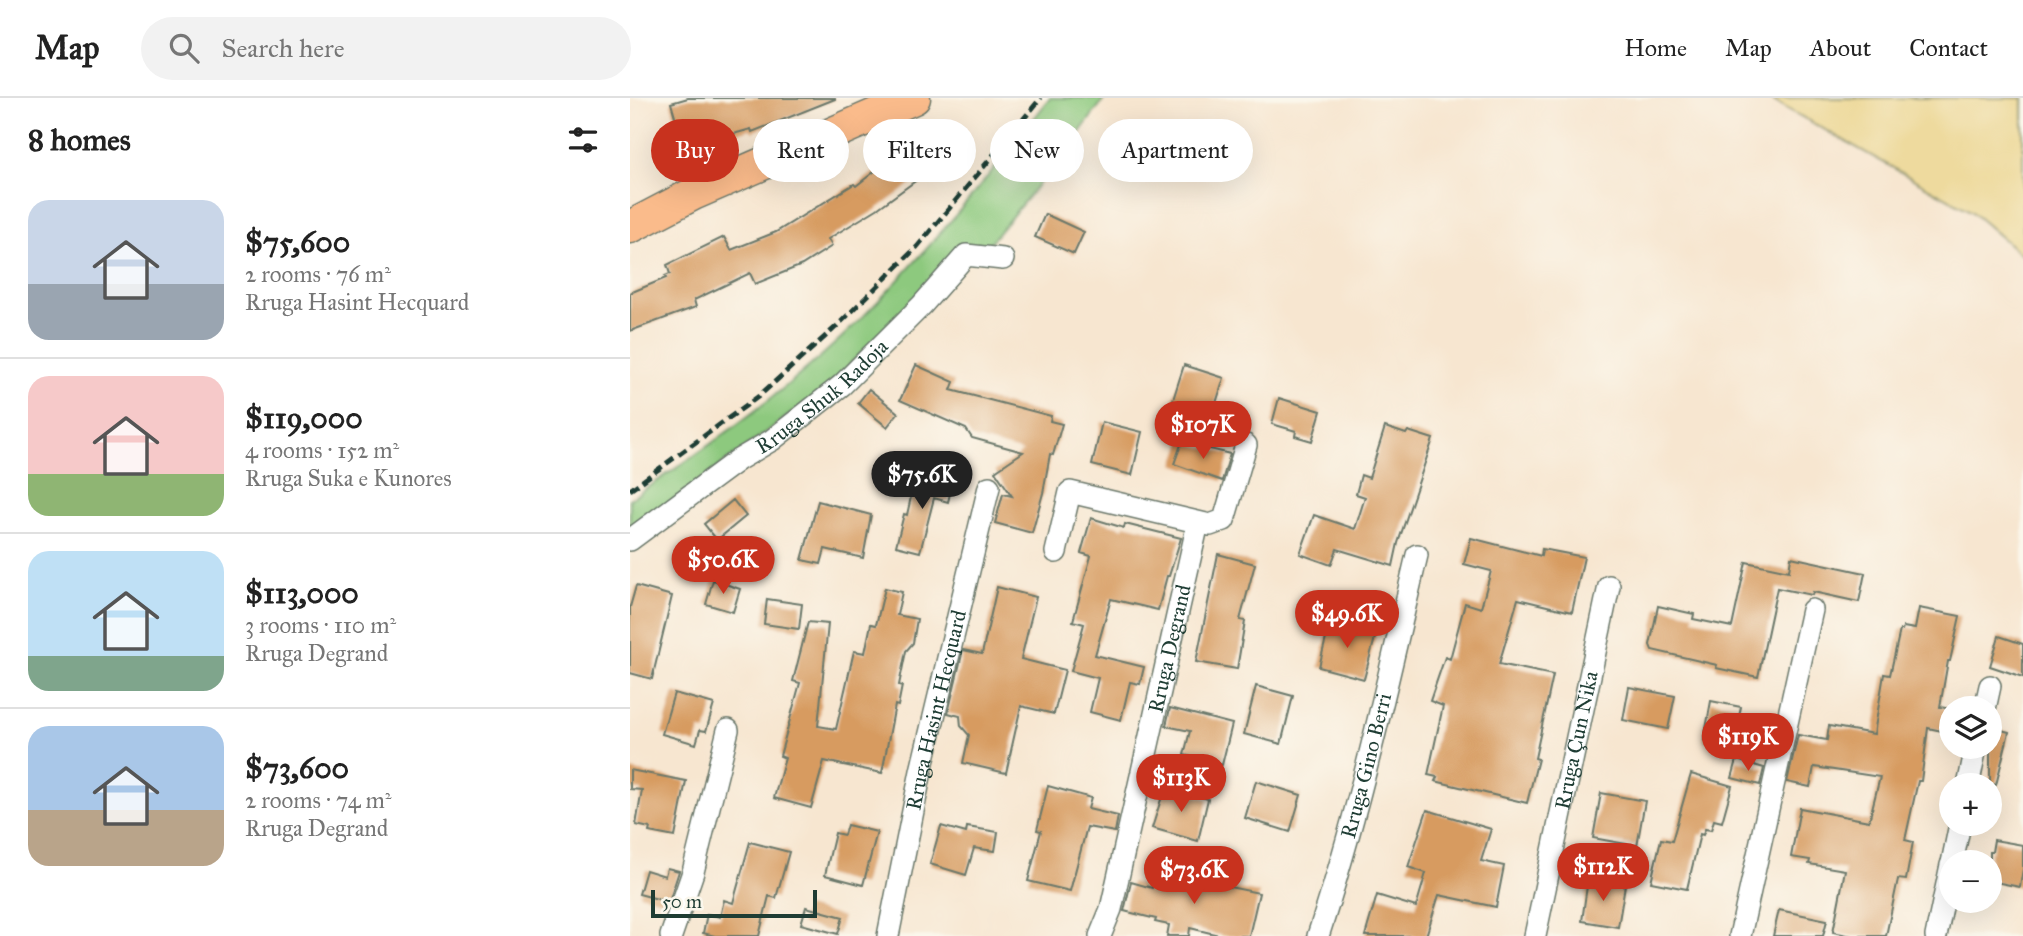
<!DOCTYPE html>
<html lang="en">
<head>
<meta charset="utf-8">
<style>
	:root { --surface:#fff; --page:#f2f2f2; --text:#222; --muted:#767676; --line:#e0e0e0; --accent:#c8321e }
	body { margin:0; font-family:"IM FELL Great Primer",serif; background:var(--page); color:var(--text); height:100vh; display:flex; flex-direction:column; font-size:26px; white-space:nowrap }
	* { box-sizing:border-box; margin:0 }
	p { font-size:23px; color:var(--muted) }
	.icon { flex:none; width:38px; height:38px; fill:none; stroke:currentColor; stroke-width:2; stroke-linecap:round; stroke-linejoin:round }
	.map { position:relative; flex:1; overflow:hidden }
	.drawer { display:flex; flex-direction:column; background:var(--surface); width:630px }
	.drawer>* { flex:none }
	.guide { position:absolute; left:21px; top:21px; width:665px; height:63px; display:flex; gap:14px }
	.fabs { position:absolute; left:1309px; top:598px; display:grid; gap:14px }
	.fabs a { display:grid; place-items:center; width:63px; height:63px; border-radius:50%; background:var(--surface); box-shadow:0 7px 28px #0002; font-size:35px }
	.scale { position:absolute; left:21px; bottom:18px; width:166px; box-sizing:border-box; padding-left:7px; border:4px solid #1f3d34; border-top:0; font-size:19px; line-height:24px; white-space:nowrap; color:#1f3d34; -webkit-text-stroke:5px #fbf7ec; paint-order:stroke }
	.price { position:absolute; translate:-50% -60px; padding:0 16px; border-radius:24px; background:var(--accent); color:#fff; font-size:23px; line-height:46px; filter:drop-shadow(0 2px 4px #0008) }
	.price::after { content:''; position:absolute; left:50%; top:42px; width:21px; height:16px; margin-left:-10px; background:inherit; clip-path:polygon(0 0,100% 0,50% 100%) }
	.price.current { background:#222; color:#fff }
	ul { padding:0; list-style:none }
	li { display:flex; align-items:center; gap:21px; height:175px; padding:0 28px }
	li+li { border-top:2px solid var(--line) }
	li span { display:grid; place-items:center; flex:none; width:196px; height:140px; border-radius:21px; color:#555 }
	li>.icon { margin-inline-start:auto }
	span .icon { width:84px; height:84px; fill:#fffc; stroke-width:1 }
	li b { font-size:30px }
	h2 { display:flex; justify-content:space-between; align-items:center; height:84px; padding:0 28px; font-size:30px }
	.chip { padding:0 24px; border-radius:32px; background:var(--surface); box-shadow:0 7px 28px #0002; font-size:24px; line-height:63px }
	.chip.current { background:var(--accent); color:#fff }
	header { display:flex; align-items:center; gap:42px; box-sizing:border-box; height:98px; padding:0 35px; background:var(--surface); border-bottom:2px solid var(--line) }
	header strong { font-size:33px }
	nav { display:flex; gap:38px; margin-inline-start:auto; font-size:24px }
	.search { width:490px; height:63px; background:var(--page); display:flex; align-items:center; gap:18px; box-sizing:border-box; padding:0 24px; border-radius:38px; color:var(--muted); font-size:26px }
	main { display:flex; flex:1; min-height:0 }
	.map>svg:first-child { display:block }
	.green { fill:#8dc97e; stroke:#568359; stroke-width:2 }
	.sand { fill:#eeda9e; stroke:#868c69; stroke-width:2 }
	.building { fill:#d79b61 }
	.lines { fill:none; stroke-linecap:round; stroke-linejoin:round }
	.street-casing { stroke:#6b786b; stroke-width:24 }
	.primary-casing { stroke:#6b786b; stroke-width:35 }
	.street { stroke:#fff; stroke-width:21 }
	.primary { stroke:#fabb8b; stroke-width:32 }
	.rail { stroke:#1f3d34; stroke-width:5; stroke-dasharray:10 5; stroke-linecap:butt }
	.labels { text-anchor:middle; stroke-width:7; stroke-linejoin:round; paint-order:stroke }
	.street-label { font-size:21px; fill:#1f3d34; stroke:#fbf7ec }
</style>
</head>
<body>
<header>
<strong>Map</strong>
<div class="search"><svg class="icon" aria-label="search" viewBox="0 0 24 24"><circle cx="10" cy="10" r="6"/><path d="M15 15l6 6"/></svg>Search here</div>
<nav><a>Home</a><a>Map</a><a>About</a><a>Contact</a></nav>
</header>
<main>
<section class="drawer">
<h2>8 homes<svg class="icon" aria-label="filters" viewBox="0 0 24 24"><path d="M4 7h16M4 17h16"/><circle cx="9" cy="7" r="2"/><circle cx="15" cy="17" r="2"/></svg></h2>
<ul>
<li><span style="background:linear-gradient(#c9d6e8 60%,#9aa5b1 0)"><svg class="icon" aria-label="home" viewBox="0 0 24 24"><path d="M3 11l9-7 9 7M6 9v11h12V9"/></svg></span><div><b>$75,600</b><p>2 rooms · 76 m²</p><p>Rruga Hasint Hecquard</p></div></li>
<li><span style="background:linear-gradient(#f6c9c9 70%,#8fb573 0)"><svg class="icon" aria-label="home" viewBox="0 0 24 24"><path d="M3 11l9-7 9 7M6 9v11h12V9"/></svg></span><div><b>$119,000</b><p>4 rooms · 152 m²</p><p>Rruga Suka e Kunores</p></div></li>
<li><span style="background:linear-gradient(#bfe0f5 75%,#7fa58c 0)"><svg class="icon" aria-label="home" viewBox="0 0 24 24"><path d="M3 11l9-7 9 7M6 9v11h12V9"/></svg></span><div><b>$113,000</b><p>3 rooms · 110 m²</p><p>Rruga Degrand</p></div></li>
<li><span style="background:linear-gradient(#a9c7e8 60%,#b9a48a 0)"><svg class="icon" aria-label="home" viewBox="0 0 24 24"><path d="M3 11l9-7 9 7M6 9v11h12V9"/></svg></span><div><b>$73,600</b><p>2 rooms · 74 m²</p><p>Rruga Degrand</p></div></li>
</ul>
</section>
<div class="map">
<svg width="1393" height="838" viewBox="0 0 1393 838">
	<rect width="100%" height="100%" fill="#fbf7ec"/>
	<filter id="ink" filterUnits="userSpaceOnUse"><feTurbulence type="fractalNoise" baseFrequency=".0143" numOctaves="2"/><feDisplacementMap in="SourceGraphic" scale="14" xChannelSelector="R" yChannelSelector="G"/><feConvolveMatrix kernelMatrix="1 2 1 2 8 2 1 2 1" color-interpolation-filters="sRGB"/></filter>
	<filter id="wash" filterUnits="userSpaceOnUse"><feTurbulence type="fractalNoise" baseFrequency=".00686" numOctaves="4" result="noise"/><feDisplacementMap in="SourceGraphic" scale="28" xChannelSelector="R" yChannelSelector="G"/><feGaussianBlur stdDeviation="1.57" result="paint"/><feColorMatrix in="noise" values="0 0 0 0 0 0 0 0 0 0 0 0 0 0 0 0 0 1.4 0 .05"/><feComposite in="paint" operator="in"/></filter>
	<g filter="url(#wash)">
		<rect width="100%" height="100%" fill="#f7e6d0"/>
		<path class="green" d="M 420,0 L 475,0 L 437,52 L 353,153 L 302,183 L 196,290 L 0,434 L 0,401 C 74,353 147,300 211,240 C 288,167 355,83 420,0 Z"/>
		<path class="sand" d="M 1138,0 L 1393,0 L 1393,158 L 1342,114 Z"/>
		<g id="blocks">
			<path class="building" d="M 58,0 L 205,0 L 205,1 L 122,34 L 121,31 L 54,50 L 41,5 Z
				M 303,25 L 327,52 L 304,74 L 302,71 L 247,111 L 198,141 L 202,148 L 172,167 L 125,186 L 120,175 L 64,202 L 66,209 L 0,233 L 0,195 L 36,180 L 35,178 L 40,176 L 37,167 L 94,139 L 101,152 L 146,134 L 224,86 L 226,88 L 268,55 L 268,57 Z
				M 415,116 L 454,134 L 444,156 L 405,139 Z
				M 286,267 L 324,284 L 321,292 L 421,318 L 420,323 L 432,326 L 423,357 L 420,356 L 413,395 L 402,435 L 365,425 L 373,396 L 382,398 L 365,373 L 393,354 L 342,340 L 336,331 L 270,302 Z
				M 554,267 L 594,280 L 581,321 L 541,308 Z
				M 239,291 L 268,315 L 257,329 L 228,305 Z
				M 649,300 L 691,313 L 682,343 L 665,338 L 666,333 L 642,326 Z
				M 472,324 L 512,334 L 502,377 L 462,367 Z
				M 755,329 L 776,336 L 778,333 L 803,341 L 768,445 L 763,468 L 707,451 L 701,467 L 670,456 L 684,417 L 725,431 L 735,399 L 726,396 L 731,377 L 739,380 Z
				M 552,344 L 600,356 L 592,383 L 544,366 Z
				M 300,377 L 323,383 L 318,404 L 304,400 L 290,454 L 266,448 L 274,416 L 277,417 L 285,381 L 298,384 Z
				M 103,402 L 116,418 L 87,442 L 74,426 Z
				M 188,403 L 241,417 L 233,460 L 195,451 L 191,466 L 172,462 Z
				M 461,420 L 494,430 L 495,426 L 551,440 L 539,478 L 537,478 L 528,512 L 481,501 L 465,557 L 514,569 L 510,586 L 500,584 L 491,622 L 460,614 L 468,580 L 441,573 L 454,526 L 443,523 L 461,458 L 451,455 Z
				M 841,440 L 911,458 L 912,451 L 954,459 L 942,514 L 888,501 L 869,566 L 923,577 L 905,660 L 908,661 L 897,705 L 805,683 L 807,679 L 798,677 L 813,608 L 800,603 L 815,559 L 820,561 L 835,505 L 851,510 L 861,473 L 834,466 Z
				M 588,456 L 625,466 L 610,522 L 615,523 L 607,571 L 566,564 Z
				M 1161,459 L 1235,475 L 1229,504 L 1183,494 L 1182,497 L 1147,490 L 1128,579 L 1086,570 L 1087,567 L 1022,552 L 1020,547 L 1028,508 L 1064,516 L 1063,521 L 1102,529 L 1116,464 L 1159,473 Z
				M 83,482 L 110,491 L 103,514 L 76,506 Z
				M 6,488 L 42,498 L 22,581 L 0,575 L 0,509 Z
				M 367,489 L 406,499 L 391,561 L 435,572 L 424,616 L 391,608 L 376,675 L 333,665 L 339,637 L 331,628 L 330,618 L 318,615 L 333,552 L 352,556 Z
				M 255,490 L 272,494 L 267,517 L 287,521 L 283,545 L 276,553 L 269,587 L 272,588 L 268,608 L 265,607 L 252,675 L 194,663 L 181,710 L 144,700 L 155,660 L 150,658 L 170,585 L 163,583 L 178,524 L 198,526 L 188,628 L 206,631 L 224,553 L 235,555 L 241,526 L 246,527 Z
				M 137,501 L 172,506 L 169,531 L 134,526 Z
				M 1289,510 L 1330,518 L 1320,563 L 1318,563 L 1310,609 L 1321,611 L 1321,635 L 1298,630 L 1291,683 L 1288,683 L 1275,742 L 1283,744 L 1276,782 L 1268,781 L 1256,838 L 1222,838 L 1203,834 L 1215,772 L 1179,766 L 1180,762 L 1161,759 L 1170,710 L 1239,723 L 1250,679 L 1184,669 L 1180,689 L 1157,684 L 1168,637 L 1197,642 L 1199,628 L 1244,636 L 1254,576 L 1260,577 L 1270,532 L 1272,532 L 1273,529 L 1285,531 Z
				M 700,524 L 746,536 L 734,581 L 689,569 Z
				M 1369,538 L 1393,546 L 1393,579 L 1360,568 Z
				M 626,588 L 663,598 L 651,646 L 614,636 Z
				M 999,589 L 1045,598 L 1038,631 L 993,622 Z
				M 44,595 L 84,606 L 76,633 L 70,632 L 66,646 L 32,636 Z
				M 1081,603 L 1111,609 L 1103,647 L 1074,642 Z
				M 540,610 L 602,626 L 592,667 L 554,657 L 560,633 L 536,628 Z
				M 1360,629 L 1379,634 L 1366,687 L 1360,686 Z
				M 1107,662 L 1134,670 L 1130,687 L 1102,680 Z
				M 0,672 L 56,683 L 45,739 L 19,734 L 20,730 L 6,727 L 12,692 L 0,691 Z
				M 1061,676 L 1102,688 L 1092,724 L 1084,722 L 1081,732 L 1075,731 L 1073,737 L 1070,736 L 1057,791 L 1021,784 L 1031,741 L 1042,743 Z
				M 626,683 L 671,697 L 660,734 L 615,720 Z
				M 418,688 L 461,700 L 458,711 L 488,718 L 485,734 L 457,729 L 440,793 L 398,783 L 411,733 L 407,732 Z
				M 535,689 L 578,701 L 568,743 L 522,730 Z
				M 971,695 L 1015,703 L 1007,748 L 963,740 Z
				M 797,712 L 861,731 L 851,763 L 874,768 L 866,809 L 809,797 L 796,838 L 735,838 L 747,797 L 786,809 L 796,775 L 778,769 Z
				M 217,727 L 247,734 L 233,787 L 195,777 L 205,735 L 214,737 Z
				M 311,728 L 336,735 L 337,729 L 368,734 L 365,753 L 344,750 L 336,777 L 300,766 Z
				M 1364,742 L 1393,747 L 1393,771 L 1390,789 L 1360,783 L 1360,754 L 1362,754 Z
				M 120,744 L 159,754 L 146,800 L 139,798 L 129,838 L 85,838 L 73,835 L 77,816 L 90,819 L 94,802 L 103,805 Z
				M 37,770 L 49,773 L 39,804 L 9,796 L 16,772 L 35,778 Z
				M 526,774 L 629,795 L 619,838 L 593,838 L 560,830 L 559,838 L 537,838 L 539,827 L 525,824 L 526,821 L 494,813 L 501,784 L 522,790 Z
				M 958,781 L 995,787 L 988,829 L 952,823 Z
				M 176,809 L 213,819 L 208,836 L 171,826 Z
				M 1149,812 L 1197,822 L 1193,838 L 1143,838 Z"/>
		</g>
	</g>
	<g filter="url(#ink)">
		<use href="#blocks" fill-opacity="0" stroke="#6b786b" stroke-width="2"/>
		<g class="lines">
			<defs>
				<g id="street">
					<path id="s1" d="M 0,442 L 108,362 L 142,342 L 212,287 L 292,207 L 336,157 L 373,161"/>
					<path d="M 426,454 L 440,394 L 580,427 L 594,422 L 616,347"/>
					<path d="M 1355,611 L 1360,588"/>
					<path d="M 1338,688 L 1346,649"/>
					<path d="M 1322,765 L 1330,726"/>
					<path d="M 41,838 L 63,774 L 98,632"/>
					<path id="s2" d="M 258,838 L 291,673 L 359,389"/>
					<path id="s3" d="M 470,838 L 481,811 L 568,425"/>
					<path id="s4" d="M 688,838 C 729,713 757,585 787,457"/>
					<path id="s5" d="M 905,838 L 979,488"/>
					<path d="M 1110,838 L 1182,512"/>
					<path d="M 1306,838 L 1321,767"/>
				</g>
				<path id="primary" d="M 0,129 L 63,96 L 284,0"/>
			</defs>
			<use href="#street" class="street-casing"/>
			<use href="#primary" class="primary-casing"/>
			<use href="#street" class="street"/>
			<use href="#primary" class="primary"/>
			<path class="rail" d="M 0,392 L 129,298 L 207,228 L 287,149 L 411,0"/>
		</g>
	</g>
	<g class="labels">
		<g class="street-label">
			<text dy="7" stroke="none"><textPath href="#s1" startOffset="240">Rruga Shuk Radoja</textPath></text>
			<text dy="7" stroke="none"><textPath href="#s3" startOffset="296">Rruga Degrand</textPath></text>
			<text dy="7" stroke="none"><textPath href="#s2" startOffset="231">Rruga Hasint Hecquard</textPath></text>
			<text dy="7" stroke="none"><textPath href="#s5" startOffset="200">Rruga Çun Nika</textPath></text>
			<text dy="7" stroke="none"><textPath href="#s4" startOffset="177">Rruga Gino Berri</textPath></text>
		</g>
	</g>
</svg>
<div class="fabs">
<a><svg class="icon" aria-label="layers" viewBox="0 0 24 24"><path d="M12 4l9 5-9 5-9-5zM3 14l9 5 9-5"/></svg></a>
<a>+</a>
<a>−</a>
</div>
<div class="scale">50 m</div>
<b class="price" style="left:573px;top:363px">$107K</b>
<b class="price current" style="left:292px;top:413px">$75.6K</b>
<b class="price" style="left:93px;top:498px">$50.6K</b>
<b class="price" style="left:717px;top:552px">$49.6K</b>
<b class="price" style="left:1118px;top:675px">$119K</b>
<b class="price" style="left:551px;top:716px">$113K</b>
<b class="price" style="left:973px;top:805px">$112K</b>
<b class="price" style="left:564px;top:808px">$73.6K</b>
<div class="guide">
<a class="chip current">Buy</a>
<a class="chip">Rent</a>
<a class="chip">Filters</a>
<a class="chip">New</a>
<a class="chip">Apartment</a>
</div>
</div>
</main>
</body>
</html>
